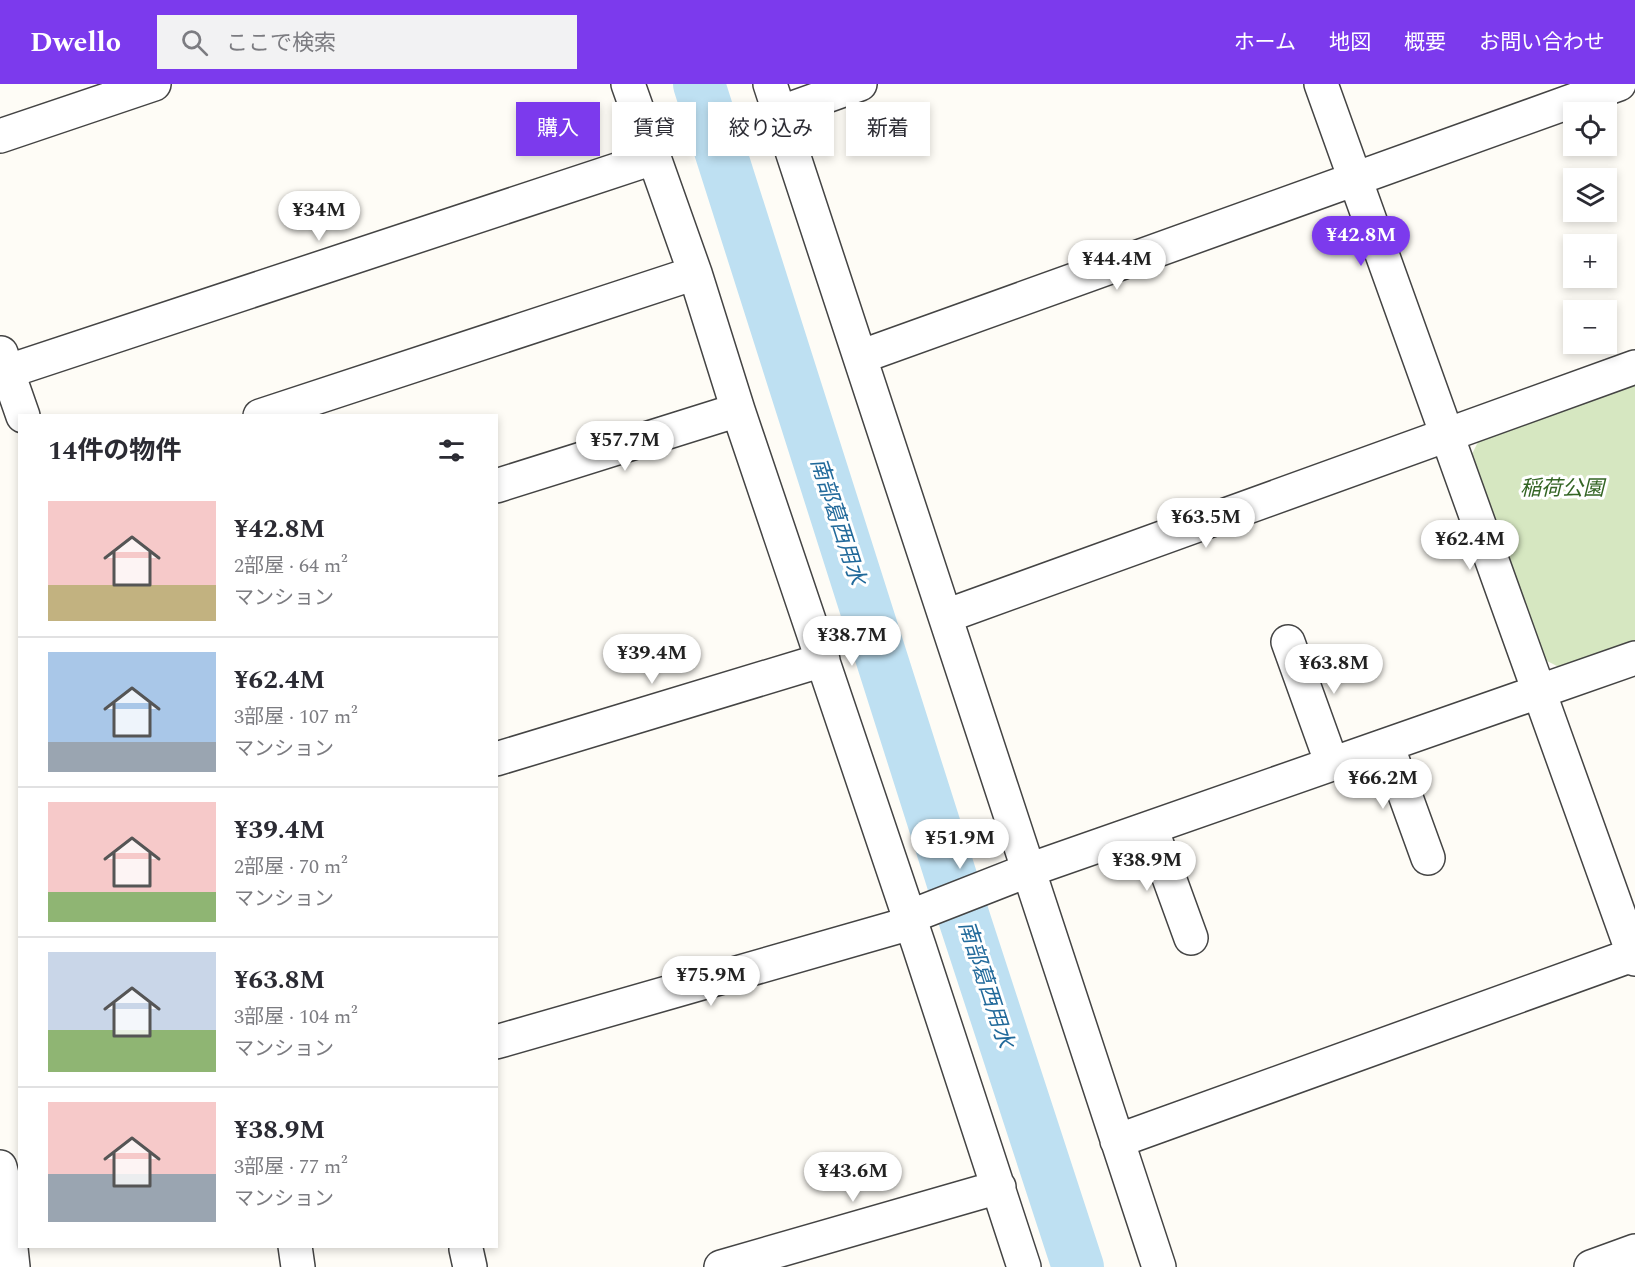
<!DOCTYPE html>
<html lang="ja">
<head>
<meta charset="utf-8">
<style>
	:root { --surface:#fff; --page:#f2f2f3; --text:#2b2b33; --muted:#7c7c81; --line:#e1e1e2; --accent:#7c3aed }
	body { margin:0; font-family:Spectral,"Noto Sans JP",serif; background:var(--page); color:var(--text); height:100vh; display:flex; flex-direction:column; font-size:22px; white-space:nowrap }
	* { box-sizing:border-box; margin:0 }
	p { font-size:20px; color:var(--muted) }
	.icon { flex:none; width:33px; height:33px; fill:none; stroke:currentColor; stroke-width:2; stroke-linecap:round; stroke-linejoin:round }
	.map { position:relative; flex:1; overflow:hidden }
	.drawer { position:absolute; left:18px; top:330px; width:480px; height:834px; display:flex; flex-direction:column; background:var(--surface); border-radius:0px; box-shadow:0 3px 9px #0003 }
	.drawer>* { flex:none }
	.top-card { position:absolute; left:516px; top:18px; width:570px; height:54px; display:flex; gap:12px }
	.tools { position:absolute; left:1563px; top:18px; display:grid; gap:12px }
	.tools a { display:grid; place-items:center; width:54px; height:54px; border-radius:0px; background:var(--surface); box-shadow:0 3px 9px #0003; font-size:30px }
	.price { position:absolute; translate:-50% -51px; padding:0 14px; border-radius:21px; background:#fff; color:#222; font-size:20px; line-height:39px; filter:drop-shadow(0 2px 3px #0008) }
	.price::after { content:''; position:absolute; left:50%; top:36px; width:18px; height:14px; margin-left:-9px; background:inherit; clip-path:polygon(0 0,100% 0,50% 100%) }
	.price.on { background:var(--accent); color:#fff }
	ul { padding:0; list-style:none }
	li { display:flex; align-items:center; gap:18px; height:150px; padding:0 30px }
	li+li { border-top:2px solid var(--line) }
	li span { display:grid; place-items:center; flex:none; width:168px; height:120px; border-radius:0px; color:#555 }
	li>.icon { margin-inline-start:auto }
	span .icon { width:72px; height:72px; fill:#fffc; stroke-width:1 }
	li b { font-size:26px }
	h2 { display:flex; justify-content:space-between; align-items:center; height:72px; padding:0 30px; font-size:26px }
	.pill { padding:0 21px; border-radius:0px; background:var(--surface); box-shadow:0 3px 9px #0003; font-size:21px; line-height:54px }
	.pill.on { background:var(--accent); color:#fff }
	header { display:flex; align-items:center; gap:36px; box-sizing:border-box; height:84px; padding:0 30px; background:var(--accent); color:#fff }
	header strong { font-size:28px }
	nav { display:flex; gap:33px; margin-inline-start:auto; font-size:21px }
	.search { width:420px; height:54px; background:var(--page); display:flex; align-items:center; gap:15px; box-sizing:border-box; padding:0 21px; border-radius:0px; color:var(--muted); font-size:22px }
	.map>svg:first-child { display:block }
	.green { fill:#d6e7c1 }
	.lines { fill:none; stroke-linecap:round; stroke-linejoin:round }
	.river { stroke:#bee0f2; stroke-width:52 }
	.minor-casing { stroke:#444; stroke-width:36 }
	.minor { stroke:#fff; stroke-width:33 }
	.labels { text-anchor:middle; stroke-width:6; stroke-linejoin:round; paint-order:stroke }
	.park-label { font-size:21px; font-style:italic; fill:#346525; stroke:#fff }
	.water-label { font-size:22px; font-style:italic; fill:#226a9b; stroke:#fff }
</style>
</head>
<body>
<header>
<strong>Dwello</strong>
<div class="search"><svg class="icon" aria-label="search" viewBox="0 0 24 24"><circle cx="10" cy="10" r="6"/><path d="M15 15l6 6"/></svg>ここで検索</div>
<nav><a>ホーム</a><a>地図</a><a>概要</a><a>お問い合わせ</a></nav>
</header>
<div class="map">
<svg width="1635" height="1183" viewBox="0 0 1635 1183">
	<rect width="100%" height="100%" fill="#fefcf6"/>
	<path class="green" d="M 1635,299 L 1635,561 L 1565,586 L 1545,576 L 1472,370 L 1479,356 Z"/>
	<g class="lines">
		<path class="river" d="M 699,0 L 966,840 L 1078,1183"/>
		<defs>
			<path id="minor" d="M 628,0 L 695,189 L 738,326 L 919,862 L 1024,1183
				M 770,0 L 1159,1183
				M 1321,0 L 1635,875
				M 779,29 L 860,0
				M 0,52 L 154,0
				M 1,269 L 23,332
				M 860,273 L 1619,0
				M 0,290 L 653,74
				M 260,332 L 695,189
				M 496,402 L 738,326
				M 946,532 L 1635,283
				M 1288,558 L 1332,680
				M 1387,661 L 1428,774
				M 496,675 L 823,576
				M 1151,744 L 1191,854
				M 909,833 L 1029,786 L 1635,574
				M 496,958 L 911,839
				M 1117,1057 L 1635,870
				M 0,1083 L 4,1099 L 13,1183
				M 295,1162 L 298,1183
				M 466,1165 L 470,1183
				M 721,1183 L 999,1103
				M 1591,1183 L 1635,1167"/>
		</defs>
		<use href="#minor" class="minor-casing"/>
		<use href="#minor" class="minor"/>
	</g>
	<g class="labels">
		<g class="park-label">
			<text x="1562" y="411">稲荷公園</text>
		</g>
		<g class="water-label">
			<text transform="translate(839 437) rotate(72)" y="8">南部葛西用水</text>
			<text transform="translate(987 900) rotate(72)" y="8">南部葛西用水</text>
		</g>
	</g>
</svg>
<div class="tools">
<a><svg class="icon" aria-label="locate" viewBox="0 0 24 24"><circle cx="12" cy="12" r="6"/><path d="M12 2v4M12 18v4M2 12h4M18 12h4"/></svg></a>
<a><svg class="icon" aria-label="layers" viewBox="0 0 24 24"><path d="M12 4l9 5-9 5-9-5zM3 14l9 5 9-5"/></svg></a>
<a>+</a>
<a>−</a>
</div>
<b class="price" style="left:319px;top:158px">¥34M</b>
<b class="price on" style="left:1361px;top:183px">¥42.8M</b>
<b class="price" style="left:1117px;top:207px">¥44.4M</b>
<b class="price" style="left:625px;top:388px">¥57.7M</b>
<b class="price" style="left:1206px;top:465px">¥63.5M</b>
<b class="price" style="left:1470px;top:487px">¥62.4M</b>
<b class="price" style="left:852px;top:583px">¥38.7M</b>
<b class="price" style="left:652px;top:601px">¥39.4M</b>
<b class="price" style="left:1334px;top:611px">¥63.8M</b>
<b class="price" style="left:1383px;top:726px">¥66.2M</b>
<b class="price" style="left:960px;top:786px">¥51.9M</b>
<b class="price" style="left:1147px;top:808px">¥38.9M</b>
<b class="price" style="left:711px;top:923px">¥75.9M</b>
<b class="price" style="left:853px;top:1119px">¥43.6M</b>
<div class="top-card">
<a class="pill on">購入</a>
<a class="pill">賃貸</a>
<a class="pill">絞り込み</a>
<a class="pill">新着</a>
</div>
<section class="drawer">
<h2>14件の物件<svg class="icon" aria-label="filters" viewBox="0 0 24 24"><path d="M4 7h16M4 17h16"/><circle cx="9" cy="7" r="2"/><circle cx="15" cy="17" r="2"/></svg></h2>
<ul>
<li><span style="background:linear-gradient(#f6c9c9 70%,#c2b280 0)"><svg class="icon" aria-label="home" viewBox="0 0 24 24"><path d="M3 11l9-7 9 7M6 9v11h12V9"/></svg></span><div><b>¥42.8M</b><p>2部屋 · 64 m²</p><p>マンション</p></div></li>
<li><span style="background:linear-gradient(#a9c7e8 75%,#9aa5b1 0)"><svg class="icon" aria-label="home" viewBox="0 0 24 24"><path d="M3 11l9-7 9 7M6 9v11h12V9"/></svg></span><div><b>¥62.4M</b><p>3部屋 · 107 m²</p><p>マンション</p></div></li>
<li><span style="background:linear-gradient(#f6c9c9 75%,#8fb573 0)"><svg class="icon" aria-label="home" viewBox="0 0 24 24"><path d="M3 11l9-7 9 7M6 9v11h12V9"/></svg></span><div><b>¥39.4M</b><p>2部屋 · 70 m²</p><p>マンション</p></div></li>
<li><span style="background:linear-gradient(#c9d6e8 65%,#8fb573 0)"><svg class="icon" aria-label="home" viewBox="0 0 24 24"><path d="M3 11l9-7 9 7M6 9v11h12V9"/></svg></span><div><b>¥63.8M</b><p>3部屋 · 104 m²</p><p>マンション</p></div></li>
<li><span style="background:linear-gradient(#f6c9c9 60%,#9aa5b1 0)"><svg class="icon" aria-label="home" viewBox="0 0 24 24"><path d="M3 11l9-7 9 7M6 9v11h12V9"/></svg></span><div><b>¥38.9M</b><p>3部屋 · 77 m²</p><p>マンション</p></div></li>
</ul>
</section>
</div>
</body>
</html>
